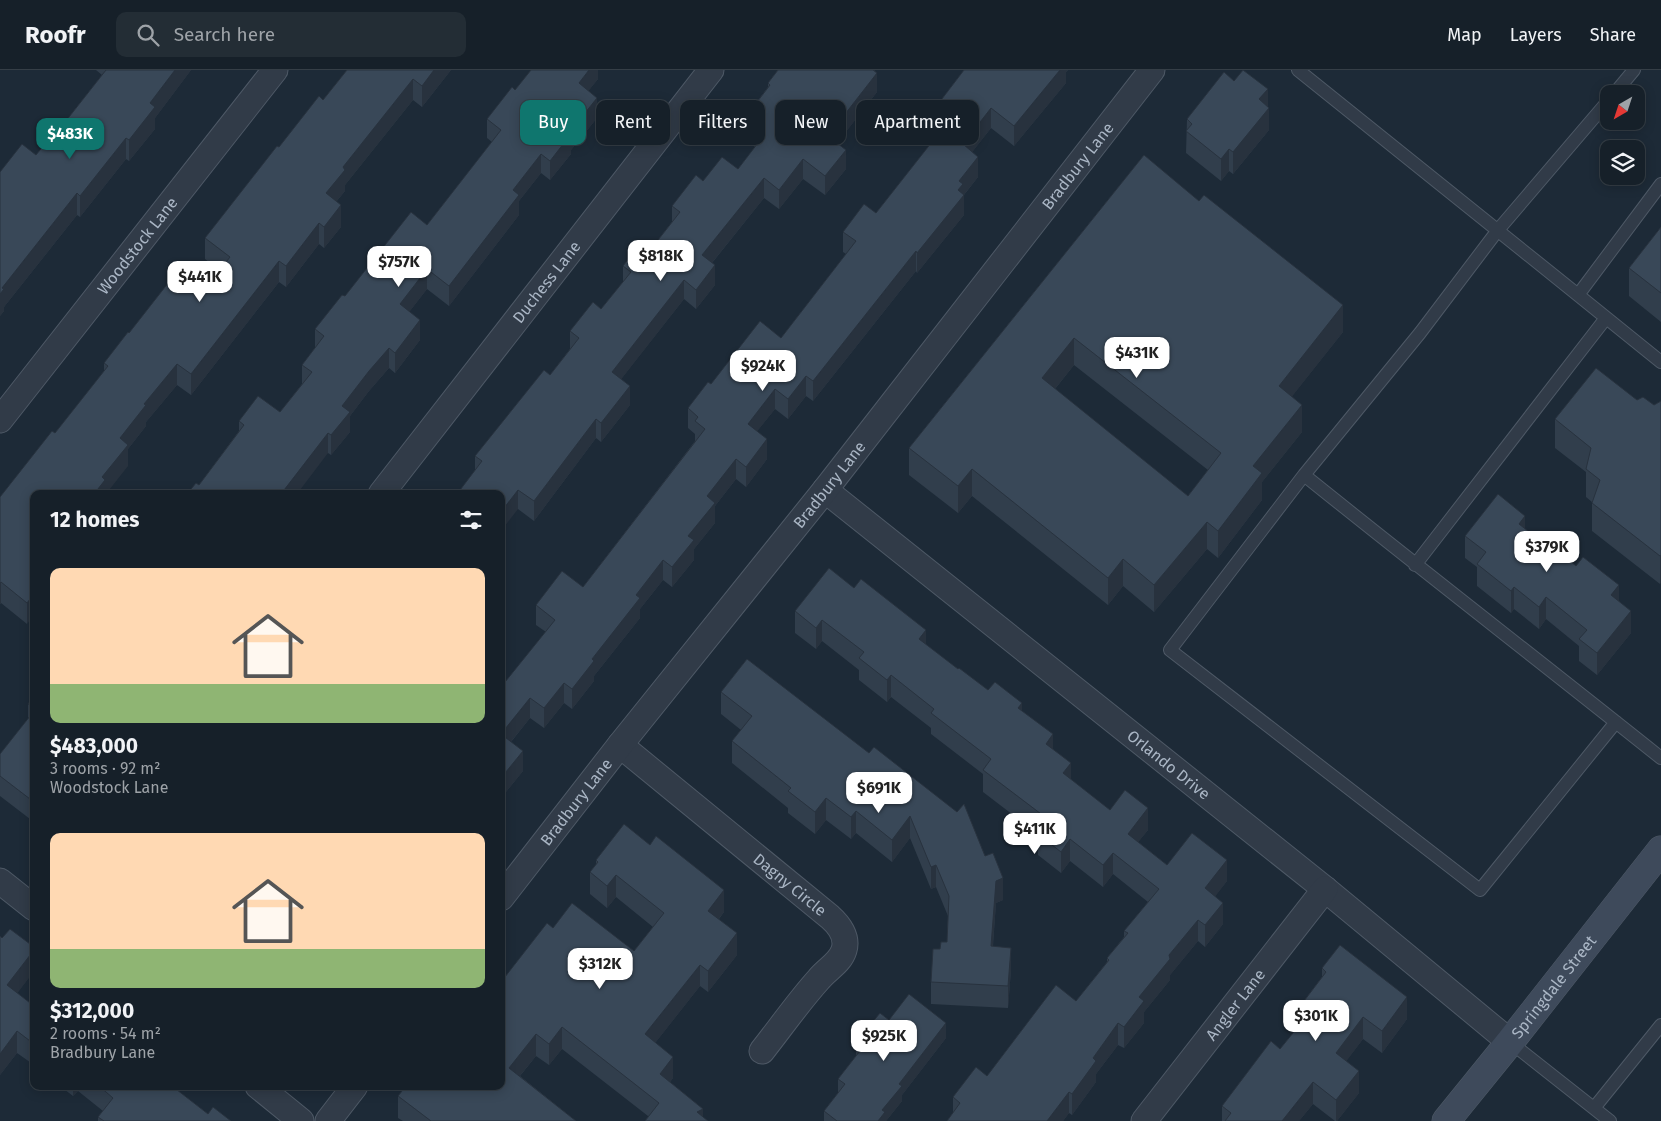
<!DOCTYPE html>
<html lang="en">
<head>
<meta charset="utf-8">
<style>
	:root { --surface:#162029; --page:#232d35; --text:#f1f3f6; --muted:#9ea3a8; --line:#353e46; --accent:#0f766e }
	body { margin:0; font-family:"Fira Sans",sans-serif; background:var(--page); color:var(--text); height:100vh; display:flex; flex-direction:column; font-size:19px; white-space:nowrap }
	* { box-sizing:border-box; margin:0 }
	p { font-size:16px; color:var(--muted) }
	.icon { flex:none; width:28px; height:28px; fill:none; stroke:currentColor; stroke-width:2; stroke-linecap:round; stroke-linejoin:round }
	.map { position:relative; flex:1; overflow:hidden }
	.side { position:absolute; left:30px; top:420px; width:475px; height:600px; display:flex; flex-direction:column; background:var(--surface); border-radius:10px; box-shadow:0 2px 12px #0003,0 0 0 1px var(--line) }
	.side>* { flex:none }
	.banner { position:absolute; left:520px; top:30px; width:475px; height:45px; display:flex; gap:10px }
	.needle { width:32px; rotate:219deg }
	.buttons { position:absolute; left:1600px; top:15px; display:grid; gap:10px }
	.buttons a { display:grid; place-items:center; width:45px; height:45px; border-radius:10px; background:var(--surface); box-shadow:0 2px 12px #0003,0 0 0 1px var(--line); font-size:25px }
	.price { position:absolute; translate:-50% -42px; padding:0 11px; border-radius:10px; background:#fff; color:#222; font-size:16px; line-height:32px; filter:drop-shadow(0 1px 2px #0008) }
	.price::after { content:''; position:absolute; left:50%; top:30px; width:15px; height:11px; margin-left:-8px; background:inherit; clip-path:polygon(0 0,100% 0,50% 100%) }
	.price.selected { background:var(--accent); color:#fff }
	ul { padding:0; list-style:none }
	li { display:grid; align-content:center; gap:10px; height:265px; padding:0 20px }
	li span { display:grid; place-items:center; height:155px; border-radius:10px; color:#555 }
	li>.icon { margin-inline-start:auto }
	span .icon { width:90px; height:90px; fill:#fffc; stroke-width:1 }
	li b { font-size:21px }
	h2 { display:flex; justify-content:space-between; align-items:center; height:60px; padding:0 20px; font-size:21px }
	.tag { padding:0 18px; border-radius:10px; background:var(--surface); box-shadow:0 2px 12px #0003,0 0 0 1px var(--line); font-size:18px; line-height:45px }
	.tag.selected { background:var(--accent); color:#fff }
	header { display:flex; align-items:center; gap:30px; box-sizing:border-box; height:70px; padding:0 25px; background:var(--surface); border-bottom:1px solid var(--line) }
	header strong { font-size:24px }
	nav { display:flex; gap:28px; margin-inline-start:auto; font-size:18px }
	.search { width:350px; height:45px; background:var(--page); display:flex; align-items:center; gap:12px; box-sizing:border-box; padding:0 18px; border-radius:10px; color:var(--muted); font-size:19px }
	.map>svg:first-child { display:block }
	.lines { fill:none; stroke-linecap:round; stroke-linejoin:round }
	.lane-casing { stroke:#4e5966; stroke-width:14 }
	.street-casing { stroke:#4e5966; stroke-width:27 }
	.secondary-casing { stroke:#4e5966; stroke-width:29 }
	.lane { stroke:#313b48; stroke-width:12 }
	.street { stroke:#313b48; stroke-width:25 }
	.secondary { stroke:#3e4a5b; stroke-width:28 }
	.wall { fill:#313e4c; fill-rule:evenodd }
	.shaded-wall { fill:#28323e }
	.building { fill:#394858; stroke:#28323e; fill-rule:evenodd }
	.labels { text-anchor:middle; stroke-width:4.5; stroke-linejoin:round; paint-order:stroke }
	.street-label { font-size:16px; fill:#aab6c5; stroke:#17202c }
</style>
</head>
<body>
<header>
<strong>Roofr</strong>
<div class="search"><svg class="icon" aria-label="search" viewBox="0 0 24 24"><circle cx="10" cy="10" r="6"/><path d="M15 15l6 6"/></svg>Search here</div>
<nav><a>Map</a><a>Layers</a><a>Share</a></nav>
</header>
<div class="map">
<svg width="1661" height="1051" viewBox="0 0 1661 1051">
	<rect width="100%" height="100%" fill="#1d2a37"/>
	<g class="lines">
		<defs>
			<path id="lane" d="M 1298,0 L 1578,225
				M 1614,24 L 1634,0
				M 1661,114 L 1578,225 L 1661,292
				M 1304,405 L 1420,263 L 1498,160 L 1609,30
				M 1415,495 L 1606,248
				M 1616,652 L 1480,820 L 1170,580 L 1304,405 C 1422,500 1542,593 1661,688
				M 1510,972 L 1610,1051
				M 1594,1038 L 1661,955"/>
			<g id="street">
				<path id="s1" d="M 0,350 L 275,0"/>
				<path id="s2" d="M 825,420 L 1325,819 L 1510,972"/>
				<path id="s3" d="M 381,424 L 711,0"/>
				<path id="s4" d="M 620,675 L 830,847 C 839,855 848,867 844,880 C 840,893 827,899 819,909 C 799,931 781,957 762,981"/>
				<path d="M 0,811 L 34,838"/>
				<path id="s5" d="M 501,828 L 620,675 L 825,420 L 1152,0"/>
				<path d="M 258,1016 L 301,1051"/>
				<path d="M 328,1051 L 355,1016"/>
				<path id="s6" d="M 1144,1051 L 1325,819"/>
			</g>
			<g id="secondary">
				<path id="s7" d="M 1446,1051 L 1510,972 L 1661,780"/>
			</g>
		</defs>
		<use href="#lane" class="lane-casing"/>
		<use href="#street" class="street-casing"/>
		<use href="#secondary" class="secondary-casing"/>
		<use href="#lane" class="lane"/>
		<use href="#street" class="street"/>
		<use href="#secondary" class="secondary"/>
	</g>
	<path class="wall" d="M 96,0 L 191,0 L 155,48 L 155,59 L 129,91 L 126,89 L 80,147 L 77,145 L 4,237 L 4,241 L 0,246 L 36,85 L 58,61 L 102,5 Z
		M 347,0 L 451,0 L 422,37 L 413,30 L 345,115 L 345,121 L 336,132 L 341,157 L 324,178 L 319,174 L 286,217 L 279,212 L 191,325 L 177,315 L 146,352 L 146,356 L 128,379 L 128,396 L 34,424 L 27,554 L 1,533 L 0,534 L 0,427 L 55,363 L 104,302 L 104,293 L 129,263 L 202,224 L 220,201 L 205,189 L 205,168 L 279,77 L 323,30 Z
		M 598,0 L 598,9 L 588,21 L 597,48 L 571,80 L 571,84 L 550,110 L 541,103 L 519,131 L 519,145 L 449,236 L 427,219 L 409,242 L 420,270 L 395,303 L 389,298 L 369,321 L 350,346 L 350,362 L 331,385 L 328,383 L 199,415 L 239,361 L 239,351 L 280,342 L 302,314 L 302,295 L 315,278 L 315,259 L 345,226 L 427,155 L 492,72 L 487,68 L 487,49 L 515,20 Z
		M 778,0 L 875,0 L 874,1 L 877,22 L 837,73 L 846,99 L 825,125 L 803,109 L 779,139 L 764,128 L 712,193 L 715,215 L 696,239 L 684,229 L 621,309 L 630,335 L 601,372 L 596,368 L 534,451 L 518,439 L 475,401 L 475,386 L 550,305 L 570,279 L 570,261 L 601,239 L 623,212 L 623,196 L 651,179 L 672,152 L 672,136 L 703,111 L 738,99 L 755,77 L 744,68 L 744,49 L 768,17 L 768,13 Z
		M 964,0 L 1068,0 L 1066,2 L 1066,13 L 1014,76 L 991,58 L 972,82 L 978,107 L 964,125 L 964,145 L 917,203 L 916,201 L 813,331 L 806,326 L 788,349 L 775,339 L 757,361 L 767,389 L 746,417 L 736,409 L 715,436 L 715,453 L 694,479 L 694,490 L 672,517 L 663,510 L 640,539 L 640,548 L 594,606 L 594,611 L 572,639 L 564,633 L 544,658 L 530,648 L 511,672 L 523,701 L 501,728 L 502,618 L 546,562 L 536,555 L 536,535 L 583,517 L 695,371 L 695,364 L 688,358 L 688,338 L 711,314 L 781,268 L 846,184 L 843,182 L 843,162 L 876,143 L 940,62 L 935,58 L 935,38 Z
		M 1268,37 L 1269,60 L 1233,104 L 1229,101 L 1221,111 L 1186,83 L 1187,49 Z
		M 1144,85 L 1343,262 L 1292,326 L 1302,362 L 1262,412 L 1262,430 L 1218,488 L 1207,479 L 1154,542 L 1123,516 L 1108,535 L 972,426 L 958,443 L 909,405 L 909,378 ZM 1074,295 L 1208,400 L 1188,426 L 1055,319 Z
		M 1661,157 L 1661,252 L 1629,226 L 1629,198 Z
		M 1637,330 L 1654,335 L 1661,331 L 1660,514 L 1592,461 L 1592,432 L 1586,427 L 1586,402 L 1555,378 L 1555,349 Z
		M 1525,459 L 1619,531 L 1631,563 L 1597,605 L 1579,591 L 1579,576 L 1546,549 L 1539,559 L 1514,539 L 1511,543 L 1477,516 L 1477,497 L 1465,488 L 1465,466 Z
		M 795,541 L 926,575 L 958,599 L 988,620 L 1022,641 L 1053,679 L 1071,710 L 1110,740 L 1148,760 L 1138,772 L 1167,795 L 1227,811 L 1215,826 L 1223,854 L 1205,877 L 1198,871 L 1170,905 L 1170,910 L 1144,942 L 1144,953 L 1124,978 L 1118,975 L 1096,1004 L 1096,1012 L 1072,1045 L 1069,1043 L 1063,1051 L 947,1051 L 953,1043 L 953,1027 L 987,1006 L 1076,931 L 1107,892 L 1107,888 L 1124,867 L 1124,861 L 1148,832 L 1113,804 L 1103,817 L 1070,791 L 1061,803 L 1038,785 L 1038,764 L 983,722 L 983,704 L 931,664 L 931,658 L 891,627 L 887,632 L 859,610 L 859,600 L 822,571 L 816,579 L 795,563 Z
		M 747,589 L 1003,830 L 996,833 L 993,876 L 1011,900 L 1008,938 L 931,934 L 931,912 L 940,879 L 947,872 L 948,846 L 936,817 L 931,819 L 910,768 L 892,792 L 856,763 L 851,769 L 826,750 L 815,764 L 788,743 L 788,738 L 732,693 L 732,671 L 741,660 L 721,644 L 721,622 Z
		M 34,626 L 34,744 L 30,749 L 0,726 L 0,684 L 28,649 L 28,634 Z
		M 596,790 L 724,842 L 719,849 L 737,885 L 708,922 L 700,916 L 655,973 L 673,1008 L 670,1012 L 703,1039 L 648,1046 L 562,979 L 549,995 L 536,986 L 520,1006 L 576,1051 L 403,1051 L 398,1048 L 398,1026 L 501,1016 L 553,858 L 634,881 L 653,857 L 616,827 L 607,838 L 590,824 L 590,802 L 596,795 Z
		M 0,866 L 2,868 L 34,877 L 34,901 L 17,923 L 34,936 L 34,995 L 17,983 L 0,1005 Z
		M 1322,898 L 1407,949 L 1382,983 L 1363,969 L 1346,991 L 1359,1023 L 1337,1051 L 1335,1051 L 1313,1034 L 1299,1051 L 1222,1051 L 1222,1036 L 1280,979 L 1301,953 L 1301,935 L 1322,907 Z
		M 889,950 L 946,968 L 902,1025 L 902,1031 L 886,1051 L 824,1051 L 824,1041 L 838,1023 L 838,1009 L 856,986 L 856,972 Z
		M 60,1016 L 172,1016 L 208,1044 L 231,1051 L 98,1051 L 98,1047 L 103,1041 L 78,1021 L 73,1026 Z"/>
	<path class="shaded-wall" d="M 175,0 L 191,0 L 155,48 L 155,59 L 129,91 L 129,70 L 150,33 Z
		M 434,0 L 451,0 L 422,37 L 422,16 Z
		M 589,0 L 598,0 L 598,9 L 579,33 L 579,13 Z
		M 1060,0 L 1068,0 L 1066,2 L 1066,13 L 1014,76 L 1014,56 Z
		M 877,3 L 877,22 L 828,85 L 828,66 Z
		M 413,9 L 413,30 L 345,115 L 345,121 L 326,144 L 326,123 L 343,97 Z
		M 1268,19 L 1268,40 L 1269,38 L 1269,60 L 1233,104 L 1233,82 L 1259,29 Z
		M 597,28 L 597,48 L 571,80 L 571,84 L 550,110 L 550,91 L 569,63 Z
		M 991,38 L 991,58 L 963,94 L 963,74 Z
		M 126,68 L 126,89 L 80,147 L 80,126 Z
		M 1229,79 L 1229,101 L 1221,111 L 1221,89 Z
		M 846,80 L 846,99 L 825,125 L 825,106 Z
		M 541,84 L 541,103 L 519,131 L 519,145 L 449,236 L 449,216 L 513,120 Z
		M 978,87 L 978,107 L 963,126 L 964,125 L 964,145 L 917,203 L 917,183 L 959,111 Z
		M 803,89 L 803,109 L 779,139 L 779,120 Z
		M 764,108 L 764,128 L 702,205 L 702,185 Z
		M 77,123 L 77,145 L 4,237 L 4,241 L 0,246 L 0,224 L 2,218 Z
		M 341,135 L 341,157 L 324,178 L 324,157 Z
		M 319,153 L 319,174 L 286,217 L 286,196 Z
		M 916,181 L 916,201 L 813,331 L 813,311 Z
		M 279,191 L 279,212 L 191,325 L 191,304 Z
		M 715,195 L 715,215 L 696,239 L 696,220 Z
		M 427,199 L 427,219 L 400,254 L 400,234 Z
		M 684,210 L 684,229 L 612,321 L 612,302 Z
		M 1343,235 L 1343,262 L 1279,343 L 1279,316 Z
		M 420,250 L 420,270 L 395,303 L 395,283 Z
		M 1074,268 L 1074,295 L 1042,335 L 1042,308 Z
		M 389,278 L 389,298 L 369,321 L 350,346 L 350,362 L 331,385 L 331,365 L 342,336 L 369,301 Z
		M 177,294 L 177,315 L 146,352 L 146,356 L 128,379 L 128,396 L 106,424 L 94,424 L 120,368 L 144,334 Z
		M 806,306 L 806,326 L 788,349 L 788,329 Z
		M 630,316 L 630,335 L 601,372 L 601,353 Z
		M 775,319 L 775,339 L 748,373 L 748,354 Z
		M 1302,335 L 1302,362 L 1262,412 L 1262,430 L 1218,488 L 1218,461 L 1253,396 Z
		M 596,349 L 596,368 L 534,451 L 534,431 Z
		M 328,363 L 328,383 L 297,424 L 281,424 Z
		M 767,369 L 767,389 L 746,417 L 746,397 Z
		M 736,389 L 736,409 L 715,436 L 715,453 L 694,479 L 694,490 L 672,517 L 672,497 L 688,466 L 707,426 Z
		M 972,399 L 972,426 L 958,443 L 958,416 Z
		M 518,420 L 518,439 L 501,461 L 501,442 Z
		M 1525,446 L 1525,468 L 1519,454 Z
		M 1207,452 L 1207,479 L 1154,542 L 1154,515 Z
		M 1661,485 L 1661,513 L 1660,514 L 1660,486 Z
		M 1123,489 L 1123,516 L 1108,535 L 1108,508 Z
		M 663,490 L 663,510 L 640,539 L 640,548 L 594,606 L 594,611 L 572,639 L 572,619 L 636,525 Z
		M 1,512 L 1,533 L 0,534 L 0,513 Z
		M 1619,515 L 1619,537 L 1611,525 Z
		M 1514,517 L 1514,539 L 1511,543 L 1511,521 Z
		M 34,524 L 34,545 L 27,554 L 27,533 Z
		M 1546,527 L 1546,549 L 1539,559 L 1539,537 Z
		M 1631,541 L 1631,563 L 1597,605 L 1597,583 Z
		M 822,550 L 822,571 L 816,579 L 816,558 Z
		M 926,560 L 926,581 L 919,569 Z
		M 891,605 L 891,627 L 887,632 L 887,610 Z
		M 564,613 L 564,633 L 544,658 L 544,638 Z
		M 530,628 L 530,648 L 501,684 L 501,664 Z
		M 1022,633 L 1022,654 L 1018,638 Z
		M 1053,664 L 1053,686 L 1046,674 Z
		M 523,681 L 523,701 L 501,728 L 501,708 Z
		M 1071,693 L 1071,714 L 1063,703 Z
		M 34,724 L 34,744 L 30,749 L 30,729 Z
		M 826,728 L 826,750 L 815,764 L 815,742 Z
		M 1148,738 L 1148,760 L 1128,785 L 1128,764 Z
		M 856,741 L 856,763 L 851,769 L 851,747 Z
		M 910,746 L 910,768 L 892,792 L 892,770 Z
		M 1070,769 L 1070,791 L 1061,803 L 1061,782 Z
		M 1113,783 L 1113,804 L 1103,817 L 1103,795 Z
		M 1227,790 L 1227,811 L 1205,840 L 1205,818 Z
		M 936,795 L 936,817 L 931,819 L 931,797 Z
		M 616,805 L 616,827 L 607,838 L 607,816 Z
		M 1003,808 L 1003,830 L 996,833 L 991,898 L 991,876 L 996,811 Z
		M 724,820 L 724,842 L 708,862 L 708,841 Z
		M 1223,833 L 1223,854 L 1205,877 L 1205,855 Z
		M 1198,850 L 1198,871 L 1170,905 L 1170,910 L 1144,942 L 1144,953 L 1124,978 L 1124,957 L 1139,927 L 1169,885 Z
		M 737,863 L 737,885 L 708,922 L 708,901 Z
		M 1011,878 L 1011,900 L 1008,938 L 1008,916 Z
		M 34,880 L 34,901 L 7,937 L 7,915 Z
		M 700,895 L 700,916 L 645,986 L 645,964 Z
		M 1407,927 L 1407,949 L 1382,983 L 1382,961 Z
		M 1363,947 L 1363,969 L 1336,1005 L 1336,983 Z
		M 946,953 L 946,968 L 902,1025 L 902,1031 L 886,1051 L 878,1051 L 882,1040 L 899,1014 Z
		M 1118,953 L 1118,975 L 1096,1004 L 1096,1012 L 1072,1045 L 1072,1024 L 1093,988 Z
		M 562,957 L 562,979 L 549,995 L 549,974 Z
		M 17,961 L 17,983 L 0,1005 L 0,984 Z
		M 536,964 L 536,986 L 509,1019 L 509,998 Z
		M 673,987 L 673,1008 L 660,1025 L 660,1004 Z
		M 1359,1001 L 1359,1023 L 1337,1051 L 1336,1051 L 1336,1030 Z
		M 1313,1012 L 1313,1034 L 1299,1051 L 1282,1051 Z
		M 73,1016 L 78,1016 L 78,1021 L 73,1026 Z
		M 1069,1022 L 1069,1043 L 1063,1051 L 1047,1051 Z
		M 703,1039 L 703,1051 L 697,1042 Z"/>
	<path class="building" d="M 106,0 L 175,0 L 150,33 L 155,37 L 129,70 L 126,68 L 80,126 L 77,123 L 2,218 L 4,219 L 0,224 L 0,102 L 22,74 L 36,85 L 56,60 L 58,61 Z
		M 347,0 L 434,0 L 422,16 L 413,9 L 343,97 L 345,100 L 326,123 L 341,135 L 324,157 L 319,153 L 286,196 L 279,191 L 191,304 L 177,294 L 144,334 L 146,335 L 120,368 L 128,375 L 102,407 L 105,410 L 94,424 L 34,424 L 34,524 L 27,533 L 1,512 L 0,513 L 0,427 L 52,361 L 55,363 L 108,296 L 104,293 L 128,262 L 129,263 L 176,203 L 202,224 L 230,187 L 205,168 L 277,76 L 279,77 L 319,26 L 323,30 Z
		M 531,0 L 589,0 L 579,13 L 597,28 L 569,63 L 571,64 L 550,91 L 541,84 L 513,120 L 519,125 L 449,216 L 427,199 L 400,234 L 420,250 L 395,283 L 389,278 L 369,301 L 342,336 L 350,342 L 331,365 L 328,363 L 281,424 L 187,424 L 196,413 L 199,415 L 244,355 L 239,351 L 258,326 L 280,342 L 312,302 L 302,295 L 324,266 L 315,259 L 342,225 L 345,226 L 411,142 L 427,155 L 501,60 L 487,49 L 512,17 L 515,20 Z
		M 778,0 L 873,0 L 877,3 L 828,66 L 846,80 L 825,106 L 803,89 L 779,120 L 764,108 L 702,185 L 715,195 L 696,220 L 684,210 L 612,302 L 630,316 L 601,353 L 596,349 L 534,431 L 518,420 L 501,442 L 501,424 L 457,424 L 482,391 L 475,386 L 544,300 L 550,305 L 579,268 L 570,261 L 593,232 L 601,239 L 631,202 L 623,196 L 642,171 L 651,179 L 680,142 L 672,136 L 696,105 L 703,111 L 722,87 L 738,99 L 764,65 L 744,49 L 770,15 L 768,13 Z
		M 964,0 L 1060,0 L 1014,56 L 991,38 L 963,74 L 978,87 L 959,111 L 963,114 L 958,120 L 964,125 L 917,183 L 916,181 L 813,311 L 806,306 L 788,329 L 775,319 L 748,354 L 767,369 L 746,397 L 736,389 L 707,426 L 715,433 L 688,466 L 694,470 L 672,497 L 663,490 L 636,525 L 640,528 L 592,589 L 594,591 L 572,619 L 564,613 L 544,638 L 530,628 L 501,664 L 523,681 L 501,708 L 501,617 L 555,550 L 536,535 L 562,501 L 583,517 L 705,359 L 695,351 L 698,347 L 688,338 L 708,312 L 711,314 L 760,251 L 781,268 L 856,171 L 843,162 L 864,134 L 876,143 L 950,49 L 935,38 Z
		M 1243,0 L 1268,19 L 1259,29 L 1269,38 L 1233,82 L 1229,79 L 1221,89 L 1186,61 L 1192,54 L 1187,49 L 1224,2 L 1234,11 Z
		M 1144,85 L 1199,131 L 1204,125 L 1343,235 L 1279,316 L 1302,335 L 1253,396 L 1262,403 L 1218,461 L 1207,452 L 1154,515 L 1123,489 L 1108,508 L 972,399 L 958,416 L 909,378 ZM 1074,268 L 1221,383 L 1188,426 L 1042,308 Z
		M 1661,157 L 1661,223 L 1629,198 Z
		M 1596,298 L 1637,330 L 1643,327 L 1654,335 L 1661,331 L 1661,485 L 1660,486 L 1592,433 L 1600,410 L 1586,399 L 1591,378 L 1555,349 Z
		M 446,420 L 452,424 L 443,424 Z
		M 1498,424 L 1525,446 L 1519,454 L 1555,482 L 1557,480 L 1576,496 L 1583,487 L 1619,515 L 1611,525 L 1631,541 L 1597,583 L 1579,569 L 1587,560 L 1546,527 L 1539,537 L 1514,517 L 1511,521 L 1477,494 L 1486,482 L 1465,466 Z
		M 829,498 L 854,518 L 861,509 L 926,560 L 919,569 L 958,599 L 959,598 L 988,620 L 995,612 L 1022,633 L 1018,638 L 1053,664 L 1046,674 L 1071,693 L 1063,703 L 1110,740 L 1125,720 L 1148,738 L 1128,764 L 1167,795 L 1192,763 L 1227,790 L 1205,818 L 1223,833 L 1205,855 L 1198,850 L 1169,885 L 1170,889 L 1139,927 L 1144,931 L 1124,957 L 1118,953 L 1093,988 L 1096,991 L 1072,1024 L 1069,1022 L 1047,1051 L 947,1051 L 960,1033 L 953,1027 L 976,997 L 987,1006 L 1056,915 L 1076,931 L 1109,890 L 1107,888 L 1128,863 L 1124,861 L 1159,819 L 1113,783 L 1103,795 L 1070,769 L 1061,782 L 1038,764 L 1049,750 L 983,700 L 991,689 L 931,643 L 934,639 L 891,605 L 887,610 L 859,588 L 864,582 L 822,550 L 816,558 L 795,541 Z
		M 747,589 L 869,683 L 874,677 L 957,742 L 964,734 L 985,786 L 993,783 L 1003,808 L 996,811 L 991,876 L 1011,878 L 1008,916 L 931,912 L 933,879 L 940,879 L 941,872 L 947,872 L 949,826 L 936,795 L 931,797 L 910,746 L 892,770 L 856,741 L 851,747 L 826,728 L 815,742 L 788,721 L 791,718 L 732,671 L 752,646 L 721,622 Z
		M 34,626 L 34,639 L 28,634 Z
		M 34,641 L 34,724 L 30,729 L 0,706 L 0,684 Z
		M 624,754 L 650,775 L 656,766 L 724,820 L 708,841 L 737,863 L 708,901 L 700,895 L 645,964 L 673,987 L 660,1004 L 703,1039 L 697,1042 L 708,1051 L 645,1051 L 659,1033 L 562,957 L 549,974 L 536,964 L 509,998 L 576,1051 L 431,1051 L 398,1026 L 406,1016 L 501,1016 L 501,912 L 547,853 L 553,858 L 572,833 L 634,881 L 664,843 L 616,805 L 607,816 L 590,802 L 598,792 L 596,790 Z
		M 10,859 L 34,877 L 34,880 L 7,915 L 34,936 L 34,974 L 17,961 L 0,984 L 0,866 L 2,868 Z
		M 1340,875 L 1407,927 L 1382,961 L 1363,947 L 1336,983 L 1359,1001 L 1336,1030 L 1313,1012 L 1282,1051 L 1225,1051 L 1231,1043 L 1222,1036 L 1271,971 L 1280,979 L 1310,942 L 1301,935 L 1326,902 L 1322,898 Z
		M 909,924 L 946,953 L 899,1014 L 902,1016 L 882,1040 L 885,1042 L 878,1051 L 837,1051 L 824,1041 L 845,1014 L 838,1009 L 863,977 L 856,972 L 880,943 L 889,950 Z
		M 99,1016 L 172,1016 L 208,1044 L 213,1037 L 231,1051 L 104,1051 L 98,1047 L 113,1028 Z"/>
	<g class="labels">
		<g class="street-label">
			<text dy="6" stroke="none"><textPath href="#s5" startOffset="932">Bradbury Lane</textPath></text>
			<text dy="6" stroke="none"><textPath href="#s1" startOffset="222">Woodstock Lane</textPath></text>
			<text dy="6" stroke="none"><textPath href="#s3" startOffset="269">Duchess Lane</textPath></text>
			<text dy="6" stroke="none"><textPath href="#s5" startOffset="528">Bradbury Lane</textPath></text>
			<text dy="6" stroke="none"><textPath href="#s2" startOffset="440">Orlando Drive</textPath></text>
			<text dy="6" stroke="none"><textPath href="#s5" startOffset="122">Bradbury Lane</textPath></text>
			<text dy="6" stroke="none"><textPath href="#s4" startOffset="220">Dagny Circle</textPath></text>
			<text dy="6" stroke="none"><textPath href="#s7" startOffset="172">Springdale Street</textPath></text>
			<text dy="6" stroke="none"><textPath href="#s6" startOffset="148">Angler Lane</textPath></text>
		</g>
	</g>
</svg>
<div class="buttons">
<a><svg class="needle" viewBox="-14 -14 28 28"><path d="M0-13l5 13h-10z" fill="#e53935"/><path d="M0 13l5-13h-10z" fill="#9ea3a8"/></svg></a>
<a><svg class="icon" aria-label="layers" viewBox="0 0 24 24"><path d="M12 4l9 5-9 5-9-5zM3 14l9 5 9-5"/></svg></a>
</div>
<b class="price selected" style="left:70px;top:90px">$483K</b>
<b class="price" style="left:661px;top:212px">$818K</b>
<b class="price" style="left:399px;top:218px">$757K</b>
<b class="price" style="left:200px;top:233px">$441K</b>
<b class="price" style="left:1137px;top:309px">$431K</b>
<b class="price" style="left:763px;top:322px">$924K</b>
<b class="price" style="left:1547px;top:503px">$379K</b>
<b class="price" style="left:879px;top:744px">$691K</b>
<b class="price" style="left:1035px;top:785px">$411K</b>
<b class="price" style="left:600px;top:920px">$312K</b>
<b class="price" style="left:1316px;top:972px">$301K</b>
<b class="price" style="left:884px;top:992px">$925K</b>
<div class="banner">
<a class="tag selected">Buy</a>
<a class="tag">Rent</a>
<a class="tag">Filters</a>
<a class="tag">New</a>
<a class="tag">Apartment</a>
</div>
<section class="side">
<h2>12 homes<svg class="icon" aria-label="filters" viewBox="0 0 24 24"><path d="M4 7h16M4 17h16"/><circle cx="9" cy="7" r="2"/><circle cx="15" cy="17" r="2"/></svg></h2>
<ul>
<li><span style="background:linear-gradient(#ffd9b3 75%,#8fb573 0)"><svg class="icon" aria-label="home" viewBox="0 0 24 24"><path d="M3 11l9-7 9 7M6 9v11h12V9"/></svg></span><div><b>$483,000</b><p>3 rooms · 92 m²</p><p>Woodstock Lane</p></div></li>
<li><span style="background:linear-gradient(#ffd9b3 75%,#8fb573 0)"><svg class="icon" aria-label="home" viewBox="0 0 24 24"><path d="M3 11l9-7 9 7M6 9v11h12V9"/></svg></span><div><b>$312,000</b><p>2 rooms · 54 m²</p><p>Bradbury Lane</p></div></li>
</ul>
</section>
</div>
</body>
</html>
